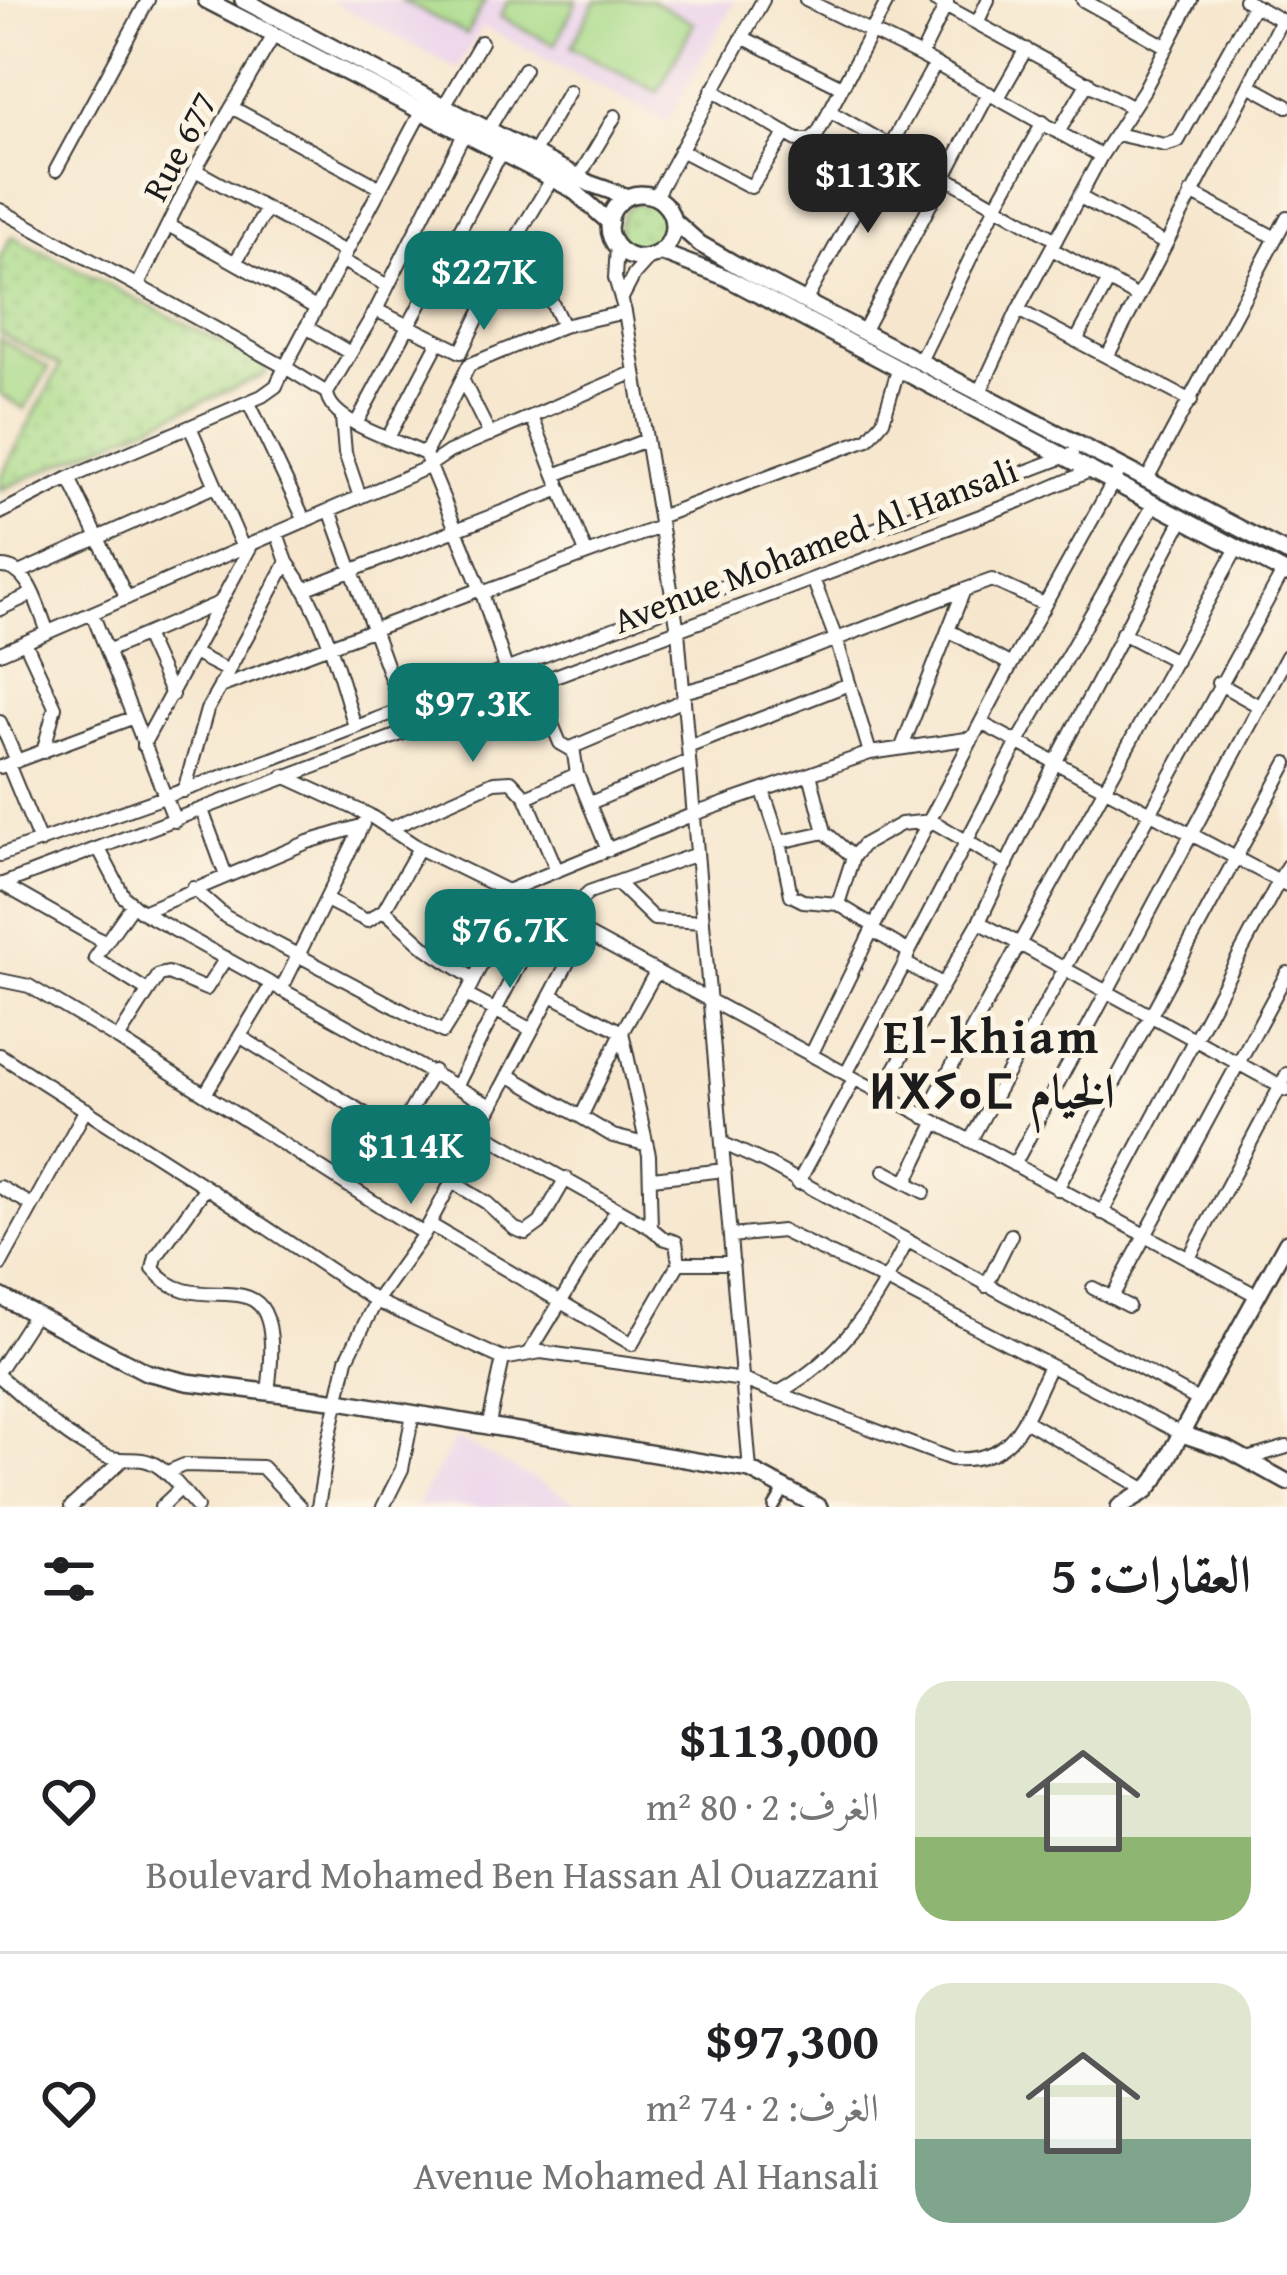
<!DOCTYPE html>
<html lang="ar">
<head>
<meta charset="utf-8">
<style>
	:root { --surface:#fff; --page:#f6f6f6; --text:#202124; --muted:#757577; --line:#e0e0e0; --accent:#0f766e }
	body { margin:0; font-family:"Gentium Book Plus",Amiri,"Noto Sans Tifinagh",serif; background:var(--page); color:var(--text); direction:rtl; height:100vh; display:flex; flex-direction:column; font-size:45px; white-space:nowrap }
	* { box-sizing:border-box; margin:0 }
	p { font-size:39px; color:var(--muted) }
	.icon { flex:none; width:66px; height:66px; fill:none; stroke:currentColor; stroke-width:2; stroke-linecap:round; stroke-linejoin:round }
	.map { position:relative; height:1507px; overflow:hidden; direction:ltr }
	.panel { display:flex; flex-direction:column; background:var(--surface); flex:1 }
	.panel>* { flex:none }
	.price { position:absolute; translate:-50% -102px; padding:0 27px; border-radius:24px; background:var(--accent); color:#fff; font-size:39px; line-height:78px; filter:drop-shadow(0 3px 6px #0008) }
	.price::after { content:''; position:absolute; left:50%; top:72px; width:36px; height:27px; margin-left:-18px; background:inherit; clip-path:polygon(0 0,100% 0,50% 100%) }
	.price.selected { background:#222; color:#fff }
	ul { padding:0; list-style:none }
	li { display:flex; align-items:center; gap:36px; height:300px; padding:0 36px }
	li+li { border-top:3px solid var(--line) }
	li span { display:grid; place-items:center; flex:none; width:336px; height:240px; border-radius:36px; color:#555 }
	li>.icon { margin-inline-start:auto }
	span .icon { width:144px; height:144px; fill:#fffc; stroke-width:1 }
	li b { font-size:51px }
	h2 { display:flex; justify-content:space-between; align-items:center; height:144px; padding:0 36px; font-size:51px }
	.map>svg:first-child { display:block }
	.built { fill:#ead1ec }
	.green { fill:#a8da89; stroke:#627b52; stroke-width:3 }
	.park { fill:url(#park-dots); stroke:#627b52; stroke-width:3 }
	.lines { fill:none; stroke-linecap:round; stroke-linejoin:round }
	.pedestrian-casing { stroke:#3d3a37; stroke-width:14 }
	.minor-casing { stroke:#3d3a37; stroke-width:16 }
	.tertiary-casing { stroke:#3d3a37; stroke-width:20 }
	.pedestrian { stroke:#fff; stroke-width:9 }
	.minor { stroke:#fff; stroke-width:12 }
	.tertiary { stroke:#fff; stroke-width:15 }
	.labels { text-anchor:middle; stroke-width:10; stroke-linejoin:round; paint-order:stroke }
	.street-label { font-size:36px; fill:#1c1c1c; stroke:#fcf5e5 }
	.district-label { font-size:48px; font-weight:bold; letter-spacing:3px; fill:#1c1c1c; stroke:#fcf5e5 }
</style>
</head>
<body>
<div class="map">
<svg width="1287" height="1507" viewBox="0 0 1287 1507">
	<defs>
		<pattern id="park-dots" width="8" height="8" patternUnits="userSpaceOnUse" patternTransform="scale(3)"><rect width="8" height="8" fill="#a8da89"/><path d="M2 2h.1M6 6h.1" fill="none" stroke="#90ba76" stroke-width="1.8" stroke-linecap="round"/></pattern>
	</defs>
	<rect width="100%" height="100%" fill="#fcf5e5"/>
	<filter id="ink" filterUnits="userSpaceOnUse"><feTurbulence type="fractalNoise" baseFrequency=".00833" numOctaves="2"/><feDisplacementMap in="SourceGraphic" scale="24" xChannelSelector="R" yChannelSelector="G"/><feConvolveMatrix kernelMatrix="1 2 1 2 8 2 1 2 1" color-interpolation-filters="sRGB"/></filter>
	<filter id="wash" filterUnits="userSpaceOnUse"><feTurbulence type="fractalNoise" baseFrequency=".004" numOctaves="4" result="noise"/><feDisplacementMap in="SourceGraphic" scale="48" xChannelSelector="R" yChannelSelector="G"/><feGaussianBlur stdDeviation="2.7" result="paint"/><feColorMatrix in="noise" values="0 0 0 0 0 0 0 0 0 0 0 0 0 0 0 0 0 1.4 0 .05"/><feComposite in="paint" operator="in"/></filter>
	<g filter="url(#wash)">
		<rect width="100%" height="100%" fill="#f6e6cd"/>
		<path class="built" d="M 329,0 L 735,0 L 668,122 L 482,26 L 457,69 Z
			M 455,1438 L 577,1502 L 587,1507 L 416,1507 Z"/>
		<path class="green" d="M 400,0 L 485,0 L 467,34 Z
			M 508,0 L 577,0 L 555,45 L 500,17 Z
			M 596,0 L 651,0 L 694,23 L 658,92 L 571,47 Z
			M 0,339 L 49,368 L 25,409 L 0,394 Z"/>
		<path class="park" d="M619 227a24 24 0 1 1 48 0a24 24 0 1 1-48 0Z
			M 12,236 L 266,365 L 265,375 L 0,490 L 0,478 L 60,366 L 0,333 L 0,257 Z"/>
	</g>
	<g filter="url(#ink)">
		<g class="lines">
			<defs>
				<path id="pedestrian" d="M 774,1507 L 784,1490"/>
				<path id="minor" d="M 806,0 L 921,56 L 1101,156
					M 934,0 L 1131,107
					M 1083,0 L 1167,47
					M 1245,0 L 1286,23
					M 1281,20 L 1249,85 L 1287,106
					M 977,23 L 988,0
					M 742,37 L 842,87
					M 921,56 L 947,3
					M 712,90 L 797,140 L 810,140 L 818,133 L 888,0
					M 998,98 L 1026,49
					M 444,106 L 481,42
					M 233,108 L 379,187
					M 829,111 L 1056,240
					M 421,112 L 285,367 L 327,393 C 330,423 399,441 425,454 L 482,593 L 513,691
					M 488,130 L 524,69
					M 1059,131 L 1088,82
					M 1116,134 L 1165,145 L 1178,141 L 1254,5
					M 680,150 L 751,187 L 786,133
					M 533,154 L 569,91
					M 56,170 L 148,0
					M 195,170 L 345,252
					M 578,178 L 615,116
					M 1191,193 L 1276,238
					M 655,197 L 763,0
					M 1080,197 L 1164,243
					M 0,210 L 285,367 L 276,386 L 262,396 L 69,478 L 0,513
					M 170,226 L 316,308
					M 519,234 L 563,326
					M 452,241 L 501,270
					M 617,246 L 615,278 L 625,312 L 678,631 L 750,1470
					M 1052,249 L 1136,296
					M 341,260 L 388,286
					M 236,261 L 267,209
					M 138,285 L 195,170 L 274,35
					M 622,298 L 634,275 L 651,256
					M 805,302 L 935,64
					M 376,310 L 461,352 L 519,234 L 552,179
					M 1018,310 L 1191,401
					M 306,327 L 350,353
					M 863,332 L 989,93
					M 1076,341 L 1108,282
					M 1107,357 L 1249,85
					M 920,361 L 996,206 L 1043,122
					M 462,379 L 490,435
					M 980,392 L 1018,310 L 1101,156 L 1144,90 L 1191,0
					M 327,393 L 376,310 L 464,134
					M 249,403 L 305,521
					M 532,417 L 586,553
					M 342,418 L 345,453 L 360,497
					M 356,424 L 501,153
					M 191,429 L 243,548
					M 389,436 L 439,341
					M 425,454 L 469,365 L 563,326 L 625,312
					M 555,475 L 646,440
					M 69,478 L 127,598
					M 1146,481 L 1287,217
					M 330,510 L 402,709
					M 659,517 L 868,439 L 883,421 L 898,370
					M 287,562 C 323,611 338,669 355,727
					M 0,567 C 30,565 38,609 48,632
					M 21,572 L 215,486
					M 813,579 L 836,639 L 870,753
					M 307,588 L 561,489
					M 482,593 L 660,527
					M 0,609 L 32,594
					M 92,613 L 175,821
					M 948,630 L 1011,665
					M 1122,633 L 1176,661
					M 145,635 L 172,695
					M 25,642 L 55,707 L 43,752
					M 107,651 L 219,603
					M 0,653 L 424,469 L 449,452 L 635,372
					M 195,654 L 228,671
					M 535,683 L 560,743 L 572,750
					M 1218,683 L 1259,706
					M 220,686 L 287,562 L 277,533
					M 683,692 L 738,677 L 964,590
					M 0,722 L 17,761
					M 981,723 L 1287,885
					M 143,745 L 252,544
					M 688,747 L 849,684
					M 902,747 L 964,590 L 992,580 L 1044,604
					M 8,764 L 40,842
					M 0,767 L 132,718
					M 810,774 L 825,832
					M 284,776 L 369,815 L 419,848 L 507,891 L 1256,1295
					M 184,791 L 207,710 L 220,687 L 481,589
					M 763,791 L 780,842 L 791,895 L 803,901 L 838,904 L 874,926
					M 526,797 L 556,868
					M 590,803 L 689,761
					M 202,810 L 226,876
					M 389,829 L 494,782 L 511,781 L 526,797 L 577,774
					M 780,842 L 825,832 L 853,857
					M 419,848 L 384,910 L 426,948 L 474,979
					M 607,848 L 577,774 L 573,747 L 684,700
					M 99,849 L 124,897 L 142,912 L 491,1106
					M 0,855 L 272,759 L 1072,454
					M 617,883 L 654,919 L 703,922
					M 2,884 L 104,942
					M 0,885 L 1020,501 L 1092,470
					M 193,888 L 226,917 L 443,1032 L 466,995 L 516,896
					M 507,891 L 694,814 L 870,753 L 973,738
					M 326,900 L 367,921 L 384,910
					M 838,904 L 853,857 L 863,845 L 901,824 L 932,821 L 1007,865
					M 132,905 L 95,958 L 146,990
					M 142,912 L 308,842 L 361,826
					M 559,920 L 589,892 L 697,854
					M 979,922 L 1287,1090
					M 872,930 L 909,952 L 905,963 L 942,984
					M 909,952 L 1017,744 L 1154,504
					M 0,980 L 29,986 L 118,1039 L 424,1234
					M 281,990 L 363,824
					M 466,995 L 532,1030
					M 241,1037 L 456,1170
					M 118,1039 L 159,975 L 168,973 L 206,989 L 226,958
					M 812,1053 L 874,926 L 1011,665 L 1122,466
					M 0,1055 L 206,1187
					M 846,1074 L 905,963
					M 508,1075 L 581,1117 L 622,1032 L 551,995
					M 457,1085 L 546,912
					M 881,1093 L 979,922 L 1055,763 L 1183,519
					M 205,1094 L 271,985
					M 581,1117 L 613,1136 L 645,1144
					M 924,1117 L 1237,548
					M 477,1130 L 651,1228 L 649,1155 L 622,1032 L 656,972
					M 397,1134 L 433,1071
					M 970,1141 L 1283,572
					M 722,1143 L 766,1163 L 1198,1400
					M 1014,1165 L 1287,656
					M 884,1171 L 924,1192
					M 652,1178 L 725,1170
					M 451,1181 L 487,1203 L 515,1229 L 526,1233 L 540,1223 L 566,1178
					M 798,1183 L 854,1079
					M 906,1183 L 935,1123
					M 0,1187 L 32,1205
					M 1057,1189 L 1287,763
					M 1102,1213 L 1287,866
					M 429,1224 L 632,1344 L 679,1263 L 733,1263
					M 651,1228 L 663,1238 L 676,1242 L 679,1263
					M 731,1236 L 782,1231 L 887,1281 L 1182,1434
					M 1189,1258 L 1287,1074
					M 0,1265 L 86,1109
					M 986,1286 L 1011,1235
					M 1093,1288 L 1128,1306
					M 1112,1297 L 1287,973
					M 530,1352 L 617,1209
					M 0,1368 L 35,1314
					M 0,1377 C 31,1403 59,1434 96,1452 C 120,1465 133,1455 150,1462 C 168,1469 184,1493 197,1507
					M 781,1391 C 843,1356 874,1306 906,1243
					M 268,1392 C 289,1235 203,1331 153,1269 L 156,1257 L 206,1187 L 376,1301 L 503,1359 L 541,1352 L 743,1380 L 951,1459 C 1018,1464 1025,1415 1050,1366
					M 1024,1420 L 1147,1490
					M 488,1428 L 503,1359
					M 1247,1459 L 1287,1447
					M 165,1473 L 184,1465 L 262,1467 L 300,1507
					M 71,1507 L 120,1462
					M 161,1507 L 180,1489
					M 318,1507 L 329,1439 L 347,1359 L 376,1301 L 424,1234 L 583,934
					M 383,1507 L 402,1469 L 413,1414"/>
				<path id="tertiary" d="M 206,0 L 572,189 L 610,223
					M 243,0 L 591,184 L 628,197
					M609 226a32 32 0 1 1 64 0a32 32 0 1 1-64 0Z
					M 673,220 L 700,244 L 754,275 L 1287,553
					M 659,252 L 725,277 L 1287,574
					M 0,1296 L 146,1372 L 187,1382 L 339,1401 L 750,1470 L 819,1507
					M 1182,1434 L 1229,1450 L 1287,1482
					M 1119,1507 L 1147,1490 L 1156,1479 L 1287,1242"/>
			</defs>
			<use href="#pedestrian" class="pedestrian-casing"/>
			<use href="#minor" class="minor-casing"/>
			<use href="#tertiary" class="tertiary-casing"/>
			<use href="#pedestrian" class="pedestrian"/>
			<use href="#minor" class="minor"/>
			<use href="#tertiary" class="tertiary"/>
		</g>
	</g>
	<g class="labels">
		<g class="street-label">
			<text transform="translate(179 146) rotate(-62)" y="13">Rue 677</text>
			<text transform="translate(815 545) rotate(-21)" y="13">Avenue Mohamed Al Hansali</text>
		</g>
		<g class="district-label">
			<text x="992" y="1053">El-khiam<tspan x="992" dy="55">ⵍⵅⵢⴰⵎ الخيام</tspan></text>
		</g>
	</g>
</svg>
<b class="price selected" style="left:868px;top:236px">$113K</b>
<b class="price" style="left:484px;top:333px">$227K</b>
<b class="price" style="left:473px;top:765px">$97.3K</b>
<b class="price" style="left:510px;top:991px">$76.7K</b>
<b class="price" style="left:411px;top:1207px">$114K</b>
</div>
<section class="panel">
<h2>العقارات: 5<svg class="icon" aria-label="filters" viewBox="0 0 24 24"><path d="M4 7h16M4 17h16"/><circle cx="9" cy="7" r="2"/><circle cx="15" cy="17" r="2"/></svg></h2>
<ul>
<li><span style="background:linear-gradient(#dfe7d0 65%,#8fb573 0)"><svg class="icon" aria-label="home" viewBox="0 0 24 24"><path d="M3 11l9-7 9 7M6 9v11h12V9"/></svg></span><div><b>$113,000</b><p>الغرف: 2 · 80 m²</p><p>Boulevard Mohamed Ben Hassan Al Ouazzani</p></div><svg class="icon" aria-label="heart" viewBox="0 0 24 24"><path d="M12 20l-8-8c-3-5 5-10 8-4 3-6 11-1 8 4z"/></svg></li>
<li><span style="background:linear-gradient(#dfe7d0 65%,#7fa58c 0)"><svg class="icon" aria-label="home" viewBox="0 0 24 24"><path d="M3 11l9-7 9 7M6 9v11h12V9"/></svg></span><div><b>$97,300</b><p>الغرف: 2 · 74 m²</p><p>Avenue Mohamed Al Hansali</p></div><svg class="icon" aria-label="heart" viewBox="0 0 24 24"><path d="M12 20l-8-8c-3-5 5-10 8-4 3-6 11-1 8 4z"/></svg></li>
</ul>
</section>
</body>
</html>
